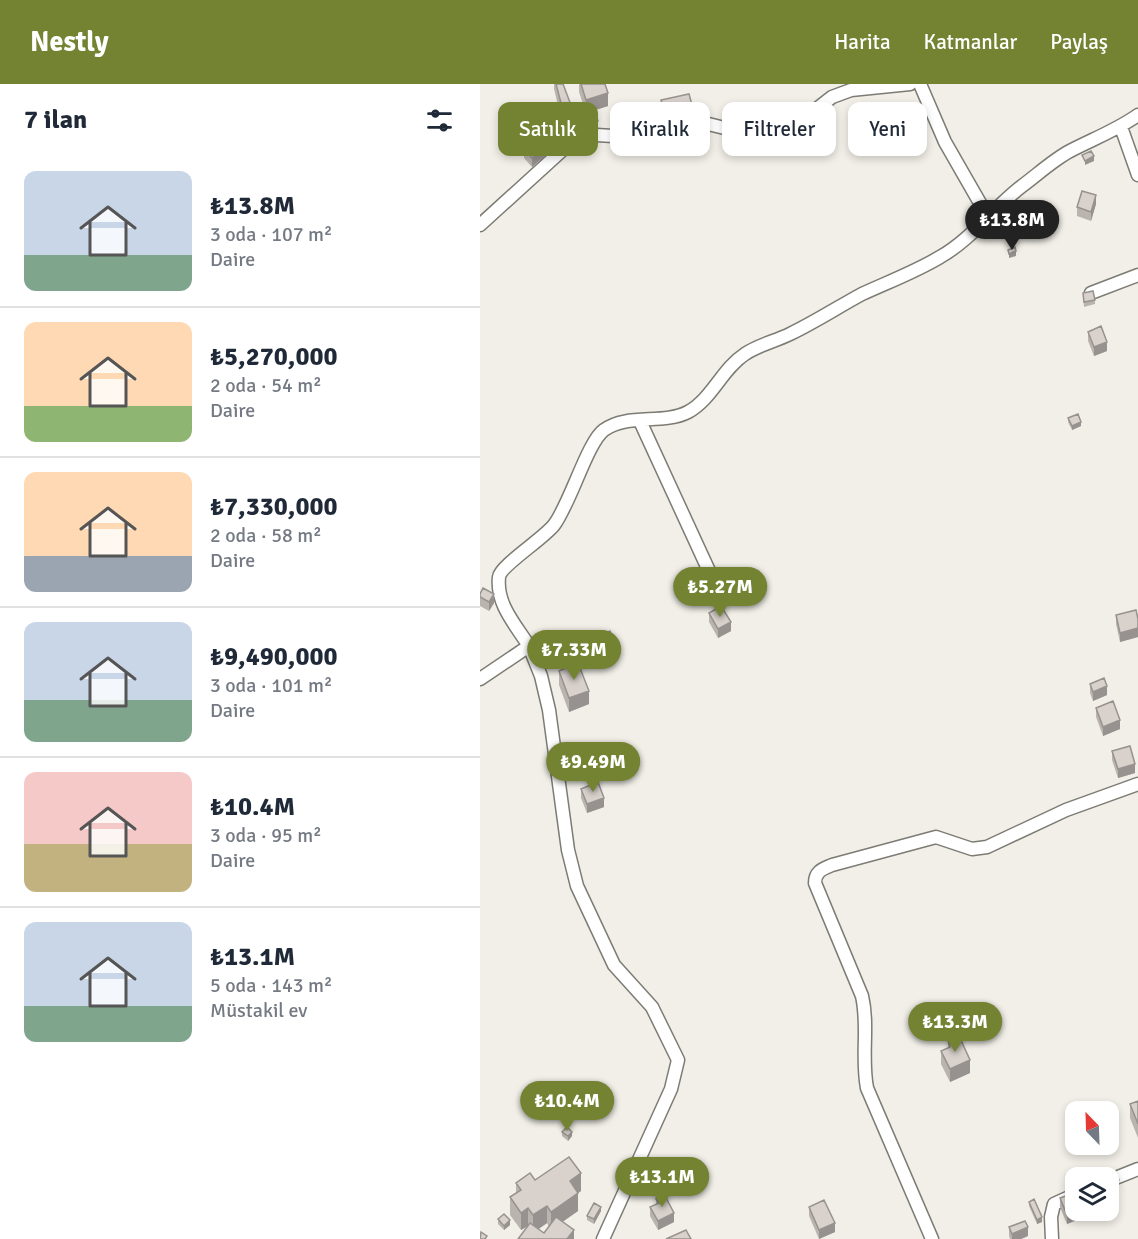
<!DOCTYPE html>
<html lang="tr">
<head>
<meta charset="utf-8">
<style>
	:root { --surface:#fff; --page:#f2f2f3; --text:#1f2937; --muted:#747a83; --line:#e0e1e3; --accent:#738332 }
	body { margin:0; font-family:Signika,sans-serif; background:var(--page); color:var(--text); height:100vh; display:flex; flex-direction:column; font-size:22px; white-space:nowrap }
	* { box-sizing:border-box; margin:0 }
	p { font-size:20px; color:var(--muted) }
	.icon { flex:none; width:33px; height:33px; fill:none; stroke:currentColor; stroke-width:2; stroke-linecap:round; stroke-linejoin:round }
	.map { position:relative; flex:1; overflow:hidden }
	.sheet { display:flex; flex-direction:column; background:var(--surface); width:480px }
	.sheet>* { flex:none }
	.banner { position:absolute; left:18px; top:18px; width:549px; height:54px; display:flex; gap:12px }
	.needle { width:39px; rotate:337deg }
	.buttons { position:absolute; left:585px; top:1017px; display:grid; gap:12px }
	.buttons a { display:grid; place-items:center; width:54px; height:54px; border-radius:12px; background:var(--surface); box-shadow:0 3px 9px #0003; font-size:30px }
	.price { position:absolute; translate:-50% -51px; padding:0 14px; border-radius:21px; background:var(--accent); color:#fff; font-size:20px; line-height:39px; filter:drop-shadow(0 2px 3px #0008) }
	.price::after { content:''; position:absolute; left:50%; top:36px; width:18px; height:14px; margin-left:-9px; background:inherit; clip-path:polygon(0 0,100% 0,50% 100%) }
	.price.current { background:#222; color:#fff }
	ul { padding:0; list-style:none }
	li { display:flex; align-items:center; gap:18px; height:150px; padding:0 24px }
	li+li { border-top:2px solid var(--line) }
	li span { display:grid; place-items:center; flex:none; width:168px; height:120px; border-radius:12px; color:#555 }
	li>.icon { margin-inline-start:auto }
	span .icon { width:72px; height:72px; fill:#fffc; stroke-width:1 }
	li b { font-size:26px }
	h2 { display:flex; justify-content:space-between; align-items:center; height:72px; padding:0 24px; font-size:26px }
	.chip { padding:0 21px; border-radius:12px; background:var(--surface); box-shadow:0 3px 9px #0003; font-size:21px; line-height:54px }
	.chip.current { background:var(--accent); color:#fff }
	header { display:flex; align-items:center; gap:36px; box-sizing:border-box; height:84px; padding:0 30px; background:var(--accent); color:#fff }
	header strong { font-size:28px }
	nav { display:flex; gap:33px; margin-inline-start:auto; font-size:21px }
	main { display:flex; flex:1; min-height:0 }
	.map>svg:first-child { display:block }
	.lines { fill:none; stroke-linecap:round; stroke-linejoin:round }
	.minor-casing { stroke:#7c7b74; stroke-width:15 }
	.minor { stroke:#fff; stroke-width:12 }
	.wall { fill:#bab4af; fill-rule:evenodd }
	.shaded-wall { fill:#97928f }
	.building { fill:#d8d1cc; stroke:#97928f; stroke-width:1.5 }
</style>
</head>
<body>
<header>
<strong>Nestly</strong>
<nav><a>Harita</a><a>Katmanlar</a><a>Paylaş</a></nav>
</header>
<main>
<section class="sheet">
<h2>7 ilan<svg class="icon" aria-label="filters" viewBox="0 0 24 24"><path d="M4 7h16M4 17h16"/><circle cx="9" cy="7" r="2"/><circle cx="15" cy="17" r="2"/></svg></h2>
<ul>
<li><span style="background:linear-gradient(#c9d6e8 70%,#7fa58c 0)"><svg class="icon" aria-label="home" viewBox="0 0 24 24"><path d="M3 11l9-7 9 7M6 9v11h12V9"/></svg></span><div><b>₺13.8M</b><p>3 oda · 107 m²</p><p>Daire</p></div></li>
<li><span style="background:linear-gradient(#ffd9b3 70%,#8fb573 0)"><svg class="icon" aria-label="home" viewBox="0 0 24 24"><path d="M3 11l9-7 9 7M6 9v11h12V9"/></svg></span><div><b>₺5,270,000</b><p>2 oda · 54 m²</p><p>Daire</p></div></li>
<li><span style="background:linear-gradient(#ffd9b3 70%,#9aa5b1 0)"><svg class="icon" aria-label="home" viewBox="0 0 24 24"><path d="M3 11l9-7 9 7M6 9v11h12V9"/></svg></span><div><b>₺7,330,000</b><p>2 oda · 58 m²</p><p>Daire</p></div></li>
<li><span style="background:linear-gradient(#c9d6e8 65%,#7fa58c 0)"><svg class="icon" aria-label="home" viewBox="0 0 24 24"><path d="M3 11l9-7 9 7M6 9v11h12V9"/></svg></span><div><b>₺9,490,000</b><p>3 oda · 101 m²</p><p>Daire</p></div></li>
<li><span style="background:linear-gradient(#f6c9c9 60%,#c2b280 0)"><svg class="icon" aria-label="home" viewBox="0 0 24 24"><path d="M3 11l9-7 9 7M6 9v11h12V9"/></svg></span><div><b>₺10.4M</b><p>3 oda · 95 m²</p><p>Daire</p></div></li>
<li><span style="background:linear-gradient(#c9d6e8 70%,#7fa58c 0)"><svg class="icon" aria-label="home" viewBox="0 0 24 24"><path d="M3 11l9-7 9 7M6 9v11h12V9"/></svg></span><div><b>₺13.1M</b><p>5 oda · 143 m²</p><p>Müstakil ev</p></div></li>
</ul>
</section>
<div class="map">
<svg width="658" height="1155" viewBox="0 0 658 1155">
	<rect width="100%" height="100%" fill="#f1efe7"/>
	<g class="lines">
		<defs>
			<path id="minor" d="M 440,0 L 465,58 L 508,133
				M 641,43 L 658,91
				M 0,141 L 100,50 L 133,52 L 208,35 L 281,53 L 315,42 L 352,13 L 371,6 L 430,0
				M 611,209 L 658,191
				M 160,337 L 241,513
				M 49,562 C 35,540 16,520 19,493 C 20,482 63,455 74,441 C 90,420 108,357 124,346 C 147,329 183,341 208,328 C 232,315 242,285 265,270 C 278,261 296,257 310,250 C 335,238 358,223 382,210 C 408,198 435,188 460,173 C 492,155 513,124 542,102 C 557,91 573,76 590,67 C 613,55 637,46 658,31
				M 0,595 L 49,562 L 61,592 L 69,626 L 88,766 L 97,802 L 134,881 L 172,923 L 198,976 L 191,1005 L 123,1155
				M 628,1097 L 658,1085
				M 452,1155 L 387,1004 C 381,973 389,942 382,912 L 335,799 C 335,787 343,785 352,781 L 456,753 L 492,765 L 507,763 L 586,726 L 658,700
				M 572,1155 L 571,1133 L 574,1120 L 596,1110"/>
		</defs>
		<use href="#minor" class="minor-casing"/>
		<use href="#minor" class="minor"/>
	</g>
	<path class="wall" d="M 74,0 L 83,0 L 94,42 L 72,61 L 61,49 L 61,35 L 78,21 L 74,5 Z
		M 99,0 L 125,0 L 128,22 L 106,29 L 99,8 Z
		M 181,16 L 212,30 L 184,36 L 181,25 Z
		M 44,65 L 67,70 L 52,83 L 44,74 Z
		M 616,120 L 611,137 L 597,132 L 597,123 Z
		M 603,209 L 615,216 L 615,220 L 604,223 Z
		M 608,248 L 627,267 L 614,272 L 608,257 Z
		M 588,334 L 601,342 L 592,346 L 588,338 Z
		M 0,510 L 14,519 L 9,527 L 0,522 Z
		M 229,529 L 251,547 L 238,554 L 229,538 Z
		M 636,531 L 658,535 L 658,553 L 640,558 L 636,540 Z
		M 113,555 L 136,570 L 119,578 L 113,564 Z
		M 79,587 L 109,620 L 89,628 L 79,601 Z
		M 610,600 L 627,611 L 613,617 L 610,609 Z
		M 616,624 L 640,645 L 623,652 L 616,633 Z
		M 632,667 L 655,689 L 638,694 L 632,676 Z
		M 101,705 L 124,723 L 107,729 L 101,714 Z
		M 468,956 L 490,989 L 470,998 L 461,980 L 461,967 L 468,964 Z
		M 658,1017 L 658,1054 L 650,1034 L 650,1020 Z
		M 82,1048 L 92,1052 L 88,1057 L 82,1052 Z
		M 55,1096 L 101,1107 L 98,1109 L 98,1127 L 82,1138 L 94,1155 L 38,1155 L 48,1142 L 41,1146 L 30,1131 L 30,1113 L 36,1109 L 36,1099 ZM 67,1139 L 69,1143 L 64,1149 L 58,1145 Z
		M 580,1114 L 607,1126 L 607,1132 L 587,1140 L 580,1123 Z
		M 176,1115 L 194,1138 L 178,1146 L 170,1132 L 170,1123 L 176,1120 Z
		M 549,1118 L 562,1138 L 557,1140 L 549,1122 Z
		M 329,1123 L 355,1148 L 339,1155 L 329,1132 Z
		M 121,1127 L 114,1140 L 107,1136 L 107,1132 Z
		M 18,1135 L 30,1141 L 24,1146 L 18,1140 Z
		M 529,1143 L 548,1152 L 541,1155 L 530,1155 L 529,1152 Z"/>
	<path class="shaded-wall" d="M 128,9 L 128,22 L 106,29 L 106,16 Z
		M 212,21 L 212,30 L 184,36 L 184,27 Z
		M 94,29 L 94,42 L 72,61 L 72,48 Z
		M 118,37 L 118,42 L 106,46 L 106,41 Z
		M 67,61 L 67,70 L 52,83 L 52,74 Z
		M 614,72 L 614,77 L 605,81 L 605,77 Z
		M 616,111 L 616,120 L 611,137 L 611,128 Z
		M 536,167 L 536,172 L 529,174 L 529,170 Z
		M 627,258 L 627,267 L 614,272 L 614,263 Z
		M 601,338 L 601,342 L 592,346 L 592,342 Z
		M 14,510 L 14,519 L 9,527 L 9,518 Z
		M 251,538 L 251,547 L 238,554 L 238,545 Z
		M 658,544 L 658,553 L 640,558 L 640,549 Z
		M 136,561 L 136,570 L 119,578 L 119,569 Z
		M 627,602 L 627,611 L 613,617 L 613,608 Z
		M 109,607 L 109,620 L 89,628 L 89,614 Z
		M 640,636 L 640,645 L 623,652 L 623,643 Z
		M 655,680 L 655,689 L 638,694 L 638,685 Z
		M 124,714 L 124,723 L 107,729 L 107,720 Z
		M 490,976 L 490,989 L 470,998 L 470,985 Z
		M 92,1048 L 92,1052 L 88,1057 L 88,1052 Z
		M 101,1089 L 101,1107 L 90,1114 L 90,1097 Z
		M 639,1096 L 639,1105 L 636,1107 L 636,1112 L 628,1115 L 628,1106 L 634,1098 Z
		M 98,1109 L 98,1127 L 71,1146 L 71,1128 Z
		M 67,1122 L 67,1139 L 53,1149 L 53,1131 Z
		M 121,1123 L 121,1127 L 114,1140 L 114,1135 Z
		M 48,1124 L 48,1142 L 41,1146 L 41,1129 Z
		M 599,1126 L 607,1126 L 607,1132 L 587,1140 L 587,1131 Z
		M 194,1129 L 194,1138 L 178,1146 L 178,1137 Z
		M 562,1133 L 562,1138 L 557,1140 L 557,1136 Z
		M 30,1136 L 30,1141 L 24,1146 L 24,1142 Z
		M 355,1139 L 355,1148 L 339,1155 L 339,1146 Z
		M 548,1143 L 548,1152 L 541,1155 L 532,1155 L 532,1150 Z
		M 94,1146 L 94,1155 L 87,1155 Z"/>
	<path class="building" d="M 76,0 L 83,0 L 94,29 L 72,48 L 61,35 L 81,19 Z
		M 101,0 L 125,0 L 128,9 L 106,16 Z
		M 209,10 L 212,21 L 184,27 L 181,16 Z
		M 116,31 L 118,37 L 106,41 L 104,36 Z
		M 59,52 L 67,61 L 52,74 L 44,65 Z
		M 611,67 L 614,72 L 605,77 L 602,71 Z
		M 602,107 L 616,111 L 611,128 L 597,123 Z
		M 535,163 L 536,167 L 529,170 L 528,166 Z
		M 613,207 L 615,216 L 604,218 L 603,209 Z
		M 621,242 L 627,258 L 614,263 L 608,248 Z
		M 598,330 L 601,338 L 592,342 L 588,334 Z
		M 3,504 L 14,510 L 9,518 L 0,513 L 0,510 Z
		M 241,522 L 251,538 L 238,545 L 229,529 Z
		M 656,526 L 658,535 L 658,544 L 640,549 L 636,531 Z
		M 130,547 L 136,561 L 119,569 L 113,555 Z
		M 98,579 L 109,607 L 89,614 L 79,587 Z
		M 624,594 L 627,602 L 613,608 L 610,600 Z
		M 633,617 L 640,636 L 623,643 L 616,624 Z
		M 650,662 L 655,680 L 638,685 L 632,667 Z
		M 118,698 L 124,714 L 107,720 L 101,705 Z
		M 479,952 L 490,976 L 470,985 L 461,967 L 470,963 L 468,956 Z
		M 658,1017 L 658,1040 L 650,1020 Z
		M 87,1043 L 92,1048 L 88,1052 L 82,1048 Z
		M 89,1073 L 101,1089 L 90,1097 L 98,1109 L 71,1128 L 67,1122 L 53,1131 L 48,1124 L 41,1129 L 30,1113 L 41,1106 L 36,1099 L 50,1089 L 55,1096 Z
		M 636,1088 L 639,1096 L 634,1098 L 636,1103 L 628,1106 L 628,1094 L 623,1094 Z
		M 596,1108 L 596,1126 L 599,1126 L 587,1131 L 580,1114 Z
		M 184,1110 L 194,1129 L 178,1137 L 170,1123 L 179,1119 L 176,1115 Z
		M 554,1115 L 562,1133 L 557,1136 L 549,1118 Z
		M 344,1116 L 355,1139 L 339,1146 L 329,1123 Z
		M 114,1119 L 121,1123 L 114,1135 L 107,1132 Z
		M 24,1130 L 30,1136 L 24,1142 L 18,1135 Z
		M 76,1133 L 94,1146 L 87,1155 L 38,1155 L 50,1139 L 64,1149 Z
		M 545,1137 L 548,1143 L 532,1150 L 529,1143 Z
		M 206,1146 L 211,1155 L 186,1155 Z
		M 1,1148 L 7,1152 L 5,1155 L 0,1155 Z"/>
</svg>
<div class="buttons">
<a><svg class="needle" viewBox="-14 -14 28 28"><path d="M0-13l5 13h-10z" fill="#e53935"/><path d="M0 13l5-13h-10z" fill="#747a83"/></svg></a>
<a><svg class="icon" aria-label="layers" viewBox="0 0 24 24"><path d="M12 4l9 5-9 5-9-5zM3 14l9 5 9-5"/></svg></a>
</div>
<b class="price current" style="left:532px;top:167px">₺13.8M</b>
<b class="price" style="left:240px;top:534px">₺5.27M</b>
<b class="price" style="left:94px;top:597px">₺7.33M</b>
<b class="price" style="left:113px;top:709px">₺9.49M</b>
<b class="price" style="left:475px;top:969px">₺13.3M</b>
<b class="price" style="left:87px;top:1048px">₺10.4M</b>
<b class="price" style="left:182px;top:1124px">₺13.1M</b>
<div class="banner">
<a class="chip current">Satılık</a>
<a class="chip">Kiralık</a>
<a class="chip">Filtreler</a>
<a class="chip">Yeni</a>
</div>
</div>
</main>
</body>
</html>
